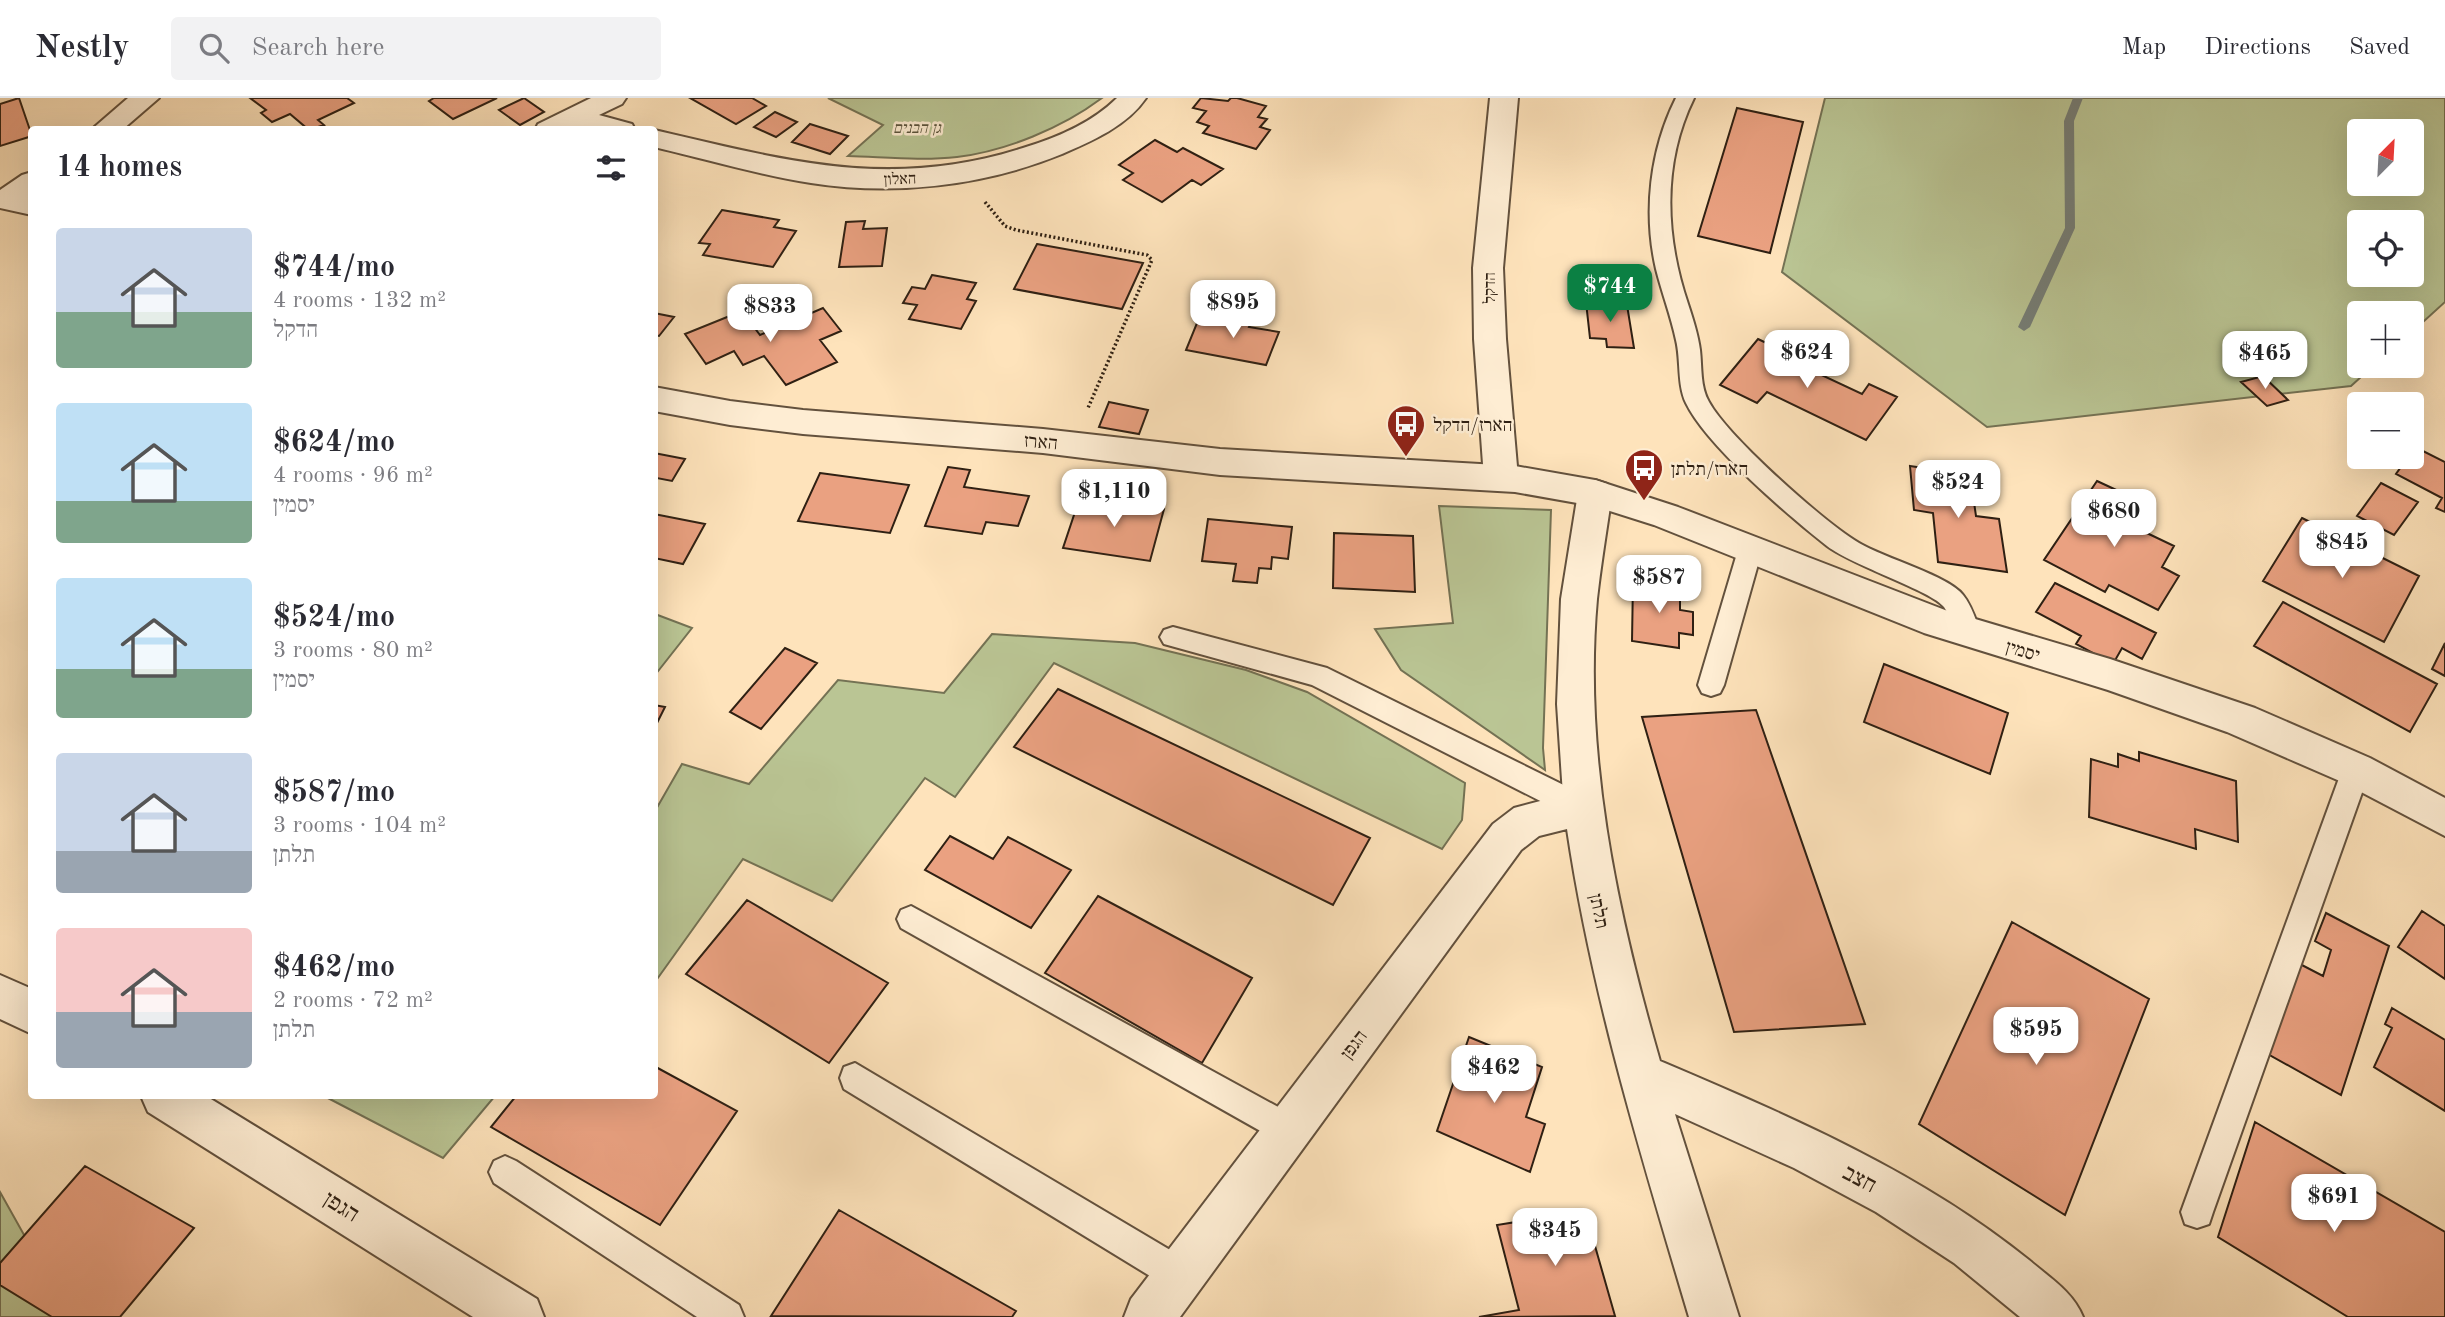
<!DOCTYPE html>
<html lang="en">
<head>
<meta charset="utf-8">
<style>
	:root { --surface:#fff; --page:#f2f2f3; --text:#2b2b33; --muted:#7c7c81; --line:#e1e1e2; --accent:#0b8043 }
	body { margin:0; font-family:"Old Standard TT","Frank Ruhl Libre",serif; background:var(--page); color:var(--text); height:100vh; display:flex; flex-direction:column; font-size:26px; white-space:nowrap }
	* { box-sizing:border-box; margin:0 }
	p { font-size:23px; color:var(--muted) }
	.icon { flex:none; width:38px; height:38px; fill:none; stroke:currentColor; stroke-width:2; stroke-linecap:round; stroke-linejoin:round }
	.map { position:relative; flex:1; overflow:hidden }
	.panel { position:absolute; left:28px; top:28px; width:630px; height:973px; display:flex; flex-direction:column; background:var(--surface); border-radius:7px; box-shadow:0 7px 28px #0002 }
	.panel>* { flex:none }
	.needle { width:46px; rotate:24deg }
	.buttons { position:absolute; left:2347px; top:21px; display:grid; gap:14px }
	.buttons a { display:grid; place-items:center; width:77px; height:77px; border-radius:7px; background:var(--surface); box-shadow:0 7px 28px #0002; font-size:35px }
	.price { position:absolute; translate:-50% -60px; padding:0 16px; border-radius:14px; background:#fff; color:#222; font-size:23px; line-height:46px; filter:drop-shadow(0 2px 4px #0008) }
	.price::after { content:''; position:absolute; left:50%; top:42px; width:21px; height:16px; margin-left:-10px; background:inherit; clip-path:polygon(0 0,100% 0,50% 100%) }
	.price.on { background:var(--accent); color:#fff }
	ul { padding:0; list-style:none }
	li { display:flex; align-items:center; gap:21px; height:175px; padding:0 28px }
	li span { display:grid; place-items:center; flex:none; width:196px; height:140px; border-radius:7px; color:#555 }
	li>.icon { margin-inline-start:auto }
	span .icon { width:84px; height:84px; fill:#fffc; stroke-width:1 }
	li b { font-size:30px }
	h2 { display:flex; justify-content:space-between; align-items:center; height:84px; padding:0 28px; font-size:30px }
	header { display:flex; align-items:center; gap:42px; box-sizing:border-box; height:98px; padding:0 35px; background:var(--surface); border-bottom:2px solid var(--line) }
	header strong { font-size:33px }
	nav { display:flex; gap:38px; margin-inline-start:auto; font-size:24px }
	.search { width:490px; height:63px; background:var(--page); display:flex; align-items:center; gap:18px; box-sizing:border-box; padding:0 24px; border-radius:7px; color:var(--muted); font-size:26px }
	.map>svg:first-child { display:block }
	.green { fill:#bac594; stroke:#747254; stroke-width:2; fill-rule:evenodd }
	.lines { fill:none; stroke-linecap:round; stroke-linejoin:round }
	.stream { fill:#757e77; fill-rule:evenodd }
	.building { fill:#eaa181; stroke:#2f2013; stroke-width:2 }
	.service-casing { stroke:#63513d; stroke-width:4 }
	.minor-casing { stroke:#63513d; stroke-width:4 }
	.tertiary-casing { stroke:#63513d; stroke-width:4 }
	.path { stroke:#2f2013; stroke-width:3.5; stroke-dasharray:2 2.5; stroke-linecap:butt }
	.service { fill:#feedd3; fill-rule:evenodd }
	.minor { fill:#feedd3; fill-rule:evenodd }
	.tertiary { fill:#feedd3; fill-rule:evenodd }
	.labels { text-anchor:middle; stroke-width:5; stroke-linejoin:round; paint-order:stroke }
	.far-park-label { font-size:16px; font-style:italic; fill:#59523a; stroke:#feedd3 }
	.far-street-label { font-size:16px; fill:#2f2013; stroke:#feedd3 }
	.poi-label { font-size:19px; fill:#2f2013; stroke:#feedd3; text-anchor:start }
	.street-label { font-size:19px; fill:#2f2013; stroke:#feedd3 }
	.near-street-label { font-size:23px; fill:#2f2013; stroke:#feedd3 }
</style>
</head>
<body>
<header>
<strong>Nestly</strong>
<div class="search"><svg class="icon" aria-label="search" viewBox="0 0 24 24"><circle cx="10" cy="10" r="6"/><path d="M15 15l6 6"/></svg>Search here</div>
<nav><a>Map</a><a>Directions</a><a>Saved</a></nav>
</header>
<div class="map">
<svg width="2445" height="1219" viewBox="0 0 2445 1219">
	<rect width="100%" height="100%" fill="#fee3bb"/>
	<filter id="stains"><feTurbulence type="fractalNoise" baseFrequency=".00286" numOctaves="4"/><feColorMatrix values="0 0 0 0 .2 0 0 0 0 .09 0 0 0 0 .02 0 0 0 .5 -.17"/></filter>
	<radialGradient id="worn" r=".72"><stop offset=".6" stop-color="#630" stop-opacity="0"/><stop offset="1" stop-color="#630" stop-opacity=".3"/></radialGradient>
	<path class="green" d="M 828,0 L 1102,0 C 1062,30 1006,53 957,59 C 921,63 884,59 848,58 L 883,27 Z
		M 1825,0 L 2445,0 L 2445,204 L 2412,234 L 2412,215 L 2359,215 L 2359,268 L 2373,268 L 2351,288 L 1987,329 L 1782,174 ZM 2359,33 L 2412,33 L 2412,86 L 2359,86 ZM 2359,124 L 2412,124 L 2412,177 L 2359,177 Z
		M 1439,408 L 1551,412 L 1543,650 L 1545,672 L 1401,572 L 1375,531 L 1453,525 Z
		M 655,516 L 692,530 L 655,577 L 654,516 Z
		M 992,536 L 1135,545 L 1246,572 L 1307,594 L 1465,685 L 1462,722 L 1442,751 L 1054,565 L 955,699 L 925,680 L 832,803 L 743,761 L 655,884 L 655,713 L 682,666 L 749,686 L 838,582 L 944,595 Z
		M 324,998 L 495,998 L 443,1060 Z
		M 0,1094 L 70,1219 L 0,1219 Z"/>
	<g class="lines">
		<path class="stream" d="M 2073,0 L 2083,0 L 2074,23 L 2075,130 L 2030,229 L 2024,233 L 2018,229 L 2065,130 L 2064,23 Z"/>
	</g>
	<path class="building" d="M 19,0 L 32,38 L 0,48 L 0,6 Z
		M 250,0 L 347,0 L 354,5 L 318,22 L 324,27 L 309,32 L 290,16 L 272,24 L 261,15 L 266,12 Z
		M 434,0 L 497,0 L 453,21 L 429,3 Z
		M 524,0 L 544,14 L 520,27 L 499,12 Z
		M 690,0 L 752,0 L 766,8 L 736,26 Z
		M 1201,0 L 1228,3 L 1231,0 L 1237,0 L 1266,8 L 1258,19 L 1267,21 L 1260,29 L 1270,32 L 1256,51 L 1203,35 L 1209,28 L 1197,24 L 1206,13 L 1193,10 Z
		M 1737,10 L 1803,24 L 1770,155 L 1698,138 Z
		M 775,14 L 797,24 L 776,39 L 754,29 Z
		M 810,26 L 848,38 L 830,56 L 792,44 Z
		M 1155,42 L 1177,54 L 1183,50 L 1223,71 L 1201,87 L 1192,82 L 1162,104 L 1123,82 L 1133,75 L 1119,67 Z
		M 722,112 L 779,122 L 774,129 L 796,133 L 773,169 L 703,157 L 710,146 L 699,145 Z
		M 865,123 L 863,131 L 887,130 L 882,168 L 839,169 L 846,124 Z
		M 1037,146 L 1143,165 L 1122,211 L 1014,191 Z
		M 932,177 L 976,185 L 967,201 L 976,203 L 961,231 L 909,221 L 917,207 L 903,205 L 912,189 L 925,191 Z
		M 1586,204 L 1627,207 L 1634,250 L 1607,249 L 1606,241 L 1590,240 Z
		M 823,210 L 841,233 L 820,242 L 837,264 L 786,287 L 764,258 L 743,267 L 734,253 L 706,266 L 685,236 L 742,213 L 760,237 Z
		M 654,215 L 674,219 L 659,238 L 654,237 Z
		M 1213,218 L 1251,225 L 1249,229 L 1279,234 L 1266,267 L 1186,252 L 1199,220 L 1211,222 Z
		M 1758,241 L 1787,255 L 1783,259 L 1862,296 L 1869,286 L 1897,299 L 1866,342 L 1767,294 L 1757,305 L 1720,287 Z
		M 2263,278 L 2288,302 L 2267,308 L 2241,284 Z
		M 1109,304 L 1148,312 L 1139,336 L 1099,329 Z
		M 2415,349 L 2445,364 L 2445,414 L 2436,410 L 2442,400 L 2396,376 L 2408,359 L 2412,359 Z
		M 654,355 L 685,361 L 672,383 L 657,380 L 654,384 Z
		M 1910,368 L 1970,377 L 1976,418 L 1999,421 L 2007,474 L 1938,464 L 1933,415 L 1914,412 Z
		M 948,369 L 970,372 L 964,389 L 1029,398 L 1018,428 L 986,424 L 982,436 L 925,428 Z
		M 820,375 L 909,387 L 890,435 L 798,423 Z
		M 2097,383 L 2142,404 L 2128,426 L 2174,448 L 2162,469 L 2179,478 L 2158,512 L 2109,487 L 2105,494 L 2044,462 Z
		M 2381,385 L 2418,404 L 2394,437 L 2357,418 Z
		M 1080,399 L 1164,411 L 1150,463 L 1063,450 Z
		M 654,416 L 705,426 L 683,466 L 654,460 Z
		M 2302,420 L 2419,478 L 2384,544 L 2263,483 Z
		M 1208,421 L 1292,429 L 1288,461 L 1272,459 L 1271,471 L 1259,470 L 1257,485 L 1233,483 L 1236,466 L 1202,463 Z
		M 1334,435 L 1413,438 L 1415,494 L 1333,490 Z
		M 1633,483 L 1680,490 L 1680,512 L 1693,514 L 1693,537 L 1679,535 L 1679,550 L 1632,543 Z
		M 2055,485 L 2156,535 L 2142,561 L 2122,550 L 2113,566 L 2076,546 L 2081,538 L 2036,514 Z
		M 2283,504 L 2437,586 L 2410,634 L 2254,548 Z
		M 2445,545 L 2445,578 L 2432,571 Z
		M 785,550 L 817,565 L 761,631 L 730,614 Z
		M 1884,566 L 2008,615 L 1990,676 L 1864,624 Z
		M 1058,591 L 1370,740 L 1333,807 L 1014,649 Z
		M 654,607 L 665,609 L 654,631 Z
		M 1756,612 L 1865,926 L 1734,934 L 1642,619 Z
		M 2139,654 L 2236,683 L 2238,744 L 2195,731 L 2196,751 L 2089,719 L 2091,661 L 2118,669 L 2118,656 L 2139,663 Z
		M 950,738 L 993,761 L 1008,739 L 1071,772 L 1031,830 L 925,772 Z
		M 1098,798 L 1252,880 L 1202,965 L 1045,875 Z
		M 747,802 L 888,885 L 829,965 L 686,876 Z
		M 2422,813 L 2445,828 L 2445,881 L 2398,849 Z
		M 2326,815 L 2389,848 L 2341,997 L 2266,955 L 2298,865 L 2323,878 L 2331,852 L 2315,843 Z
		M 2012,824 L 2149,901 L 2065,1117 L 1919,1026 Z
		M 2392,910 L 2445,942 L 2445,1013 L 2374,969 L 2392,930 L 2385,926 Z
		M 1469,939 L 1542,969 L 1526,1019 L 1545,1026 L 1530,1074 L 1437,1033 Z
		M 654,968 L 737,1013 L 660,1127 L 491,1029 L 516,998 L 654,998 Z
		M 2255,1024 L 2445,1134 L 2445,1219 L 2348,1219 L 2218,1139 Z
		M 85,1068 L 194,1130 L 120,1219 L 52,1219 L 0,1187 L 0,1165 Z
		M 839,1112 L 1016,1213 L 1012,1219 L 771,1218 Z
		M 1585,1113 L 1615,1218 L 1479,1219 L 1519,1212 L 1497,1127 Z"/>
	<g class="lines">
		<defs>
			<path id="service" d="M 1676,0 L 1694,0 C 1662,65 1665,138 1688,206 C 1693,221 1698,237 1700,252 C 1702,269 1700,289 1709,304 C 1728,339 1824,424 1859,445 C 1884,460 1949,478 1963,497 C 1972,508 1976,523 1981,536 L 1977,543 L 1968,546 L 1959,543 C 1954,533 1951,519 1944,509 C 1932,493 1853,468 1827,448 C 1789,418 1706,347 1686,305 C 1677,286 1681,262 1676,242 C 1671,218 1662,195 1656,171 C 1643,114 1650,52 1676,0 Z
				M 1750,443 L 1759,445 L 1762,452 L 1724,587 L 1720,595 L 1711,598 L 1702,595 L 1698,587 L 1738,452 L 1741,445 Z
				M 1173,529 L 1327,570 L 1592,701 L 1596,710 L 1592,719 L 1582,722 L 1572,719 L 1312,587 L 1164,546 L 1160,539 L 1164,532 Z
				M 2356,660 L 2366,664 L 2370,672 L 2213,1114 L 2209,1126 L 2197,1130 L 2185,1126 L 2181,1114 L 2342,672 L 2346,664 Z
				M 911,808 L 1300,1021 L 1305,1032 L 1300,1043 L 1289,1048 L 1278,1043 L 901,830 L 897,821 L 901,812 Z
				M 855,965 L 1192,1165 L 1197,1177 L 1192,1189 L 1180,1194 L 1168,1189 L 844,991 L 840,980 L 844,969 Z
				M 505,1058 L 516,1063 L 739,1207 L 744,1219 L 697,1219 L 494,1085 L 489,1074 L 494,1063 Z"/>
			<path id="minor" d="M 128,0 L 159,0 L 122,32 L 91,32 Z
				M 591,0 L 626,0 L 622,6 L 599,17 L 632,26 L 635,32 L 588,32 L 577,28 L 570,32 L 535,32 L 538,26 Z
				M 1117,0 L 1146,0 C 1127,28 1092,43 1062,56 C 984,88 894,98 811,85 C 758,77 706,61 654,49 L 654,32 C 785,62 890,93 1023,50 C 1056,40 1092,25 1117,0 Z
				M 1490,0 L 1518,0 L 1503,170 L 1506,241 L 1518,380 L 1513,389 L 1501,393 L 1489,389 L 1484,380 L 1474,241 L 1473,170 Z
				M 32,74 L 32,97 L 15,108 L 0,110 L 0,92 L 22,77 Z
				M 1595,382 L 1607,386 L 1612,395 C 1607,430 1601,465 1597,501 C 1583,656 1617,814 1660,963 C 1789,1018 1919,1073 2029,1162 C 2050,1180 2073,1194 2083,1219 L 2020,1219 L 1954,1165 L 1876,1114 L 1794,1070 L 1675,1016 L 1739,1219 L 1689,1219 C 1641,1057 1592,899 1567,731 L 1539,738 L 1521,752 L 1180,1219 L 1124,1219 L 1131,1201 L 1493,726 L 1514,710 L 1563,697 L 1557,606 L 1561,501 L 1578,395 L 1583,386 Z
				M 0,877 L 32,891 L 32,936 L 0,921 Z
				M 141,998 L 206,998 L 537,1201 L 544,1219 L 473,1219 L 148,1014 Z"/>
			<path id="tertiary" d="M 0,92 L 32,99 L 32,117 L 0,110 Z
				M 654,289 L 730,303 L 803,312 L 1043,331 L 1220,351 L 1515,368 L 1595,382 L 1678,409 L 1945,512 L 2110,561 L 2255,610 L 2370,660 L 2445,700 L 2445,738 L 2342,684 L 2227,634 L 2108,592 L 1924,535 L 1654,427 L 1594,408 L 1515,394 L 1220,377 L 1043,355 L 803,336 L 730,327 L 654,313 Z"/>
		</defs>
		<use href="#service" class="service-casing"/>
		<use href="#minor" class="minor-casing"/>
		<use href="#tertiary" class="tertiary-casing"/>
		<path class="path" d="M 985,104 L 1005,128 L 1016,132 L 1147,157 L 1152,162 L 1088,310"/>
		<use href="#service" class="service"/>
		<use href="#minor" class="minor"/>
		<use href="#tertiary" class="tertiary"/>
	</g>
	<defs>
		<symbol id="bus-pin" viewBox="-11 -11 22 30"><path d="M0 17L-7.5 6A9.5 9.5 0 1 1 7.5 6Z" fill="#8f2418" stroke="#feedd3"/><path d="M-5-6H5V4H4V6H2V4H-2V6H-4V4H-5ZM-3.5-4V0h7V-4ZM-3.5 1.2v1.5H-2V1.2ZM2 1.2v1.5H3.5V1.2Z" fill="#fff"/></symbol>
	</defs>
	<g fill-rule="evenodd">
		<use href="#bus-pin" x="1384" y="304" width="44" height="60"/>
		<use href="#bus-pin" x="1622" y="348" width="44" height="60"/>
	</g>
	<g class="labels">
		<g class="far-park-label">
			<text x="917" y="35">גן הבנים</text>
		</g>
		<g class="far-street-label">
			<text transform="translate(900 80) rotate(-2)" y="6">האלון</text>
			<text transform="translate(1489 190) rotate(-90)" y="6">הדקל</text>
		</g>
		<g class="poi-label">
			<text x="1433" y="333">הארז/הדקל</text>
			<text x="1671" y="377">הארז/תלתן</text>
		</g>
		<g class="street-label">
			<text transform="translate(1041 343) rotate(5)" y="7">הארז</text>
			<text transform="translate(2023 552) rotate(16)" y="7">יסמין</text>
			<text transform="translate(1600 813) rotate(78)" y="7">תלתן</text>
			<text transform="translate(1353 946) rotate(-53)" y="7">הגפן</text>
		</g>
		<g class="near-street-label">
			<text transform="translate(1860 1080) rotate(28)" y="8">חצב</text>
			<text transform="translate(342 1108) rotate(32)" y="8">הגפן</text>
		</g>
	</g>
	<rect width="100%" height="100%" filter="url(#stains)"/>
	<rect width="100%" height="100%" fill="url(#worn)"/>
</svg>
<div class="buttons">
<a><svg class="needle" viewBox="-14 -14 28 28"><path d="M0-13l5 13h-10z" fill="#e53935"/><path d="M0 13l5-13h-10z" fill="#7c7c81"/></svg></a>
<a><svg class="icon" aria-label="locate" viewBox="0 0 24 24"><circle cx="12" cy="12" r="6"/><path d="M12 2v4M12 18v4M2 12h4M18 12h4"/></svg></a>
<a>+</a>
<a>−</a>
</div>
<b class="price on" style="left:1610px;top:226px">$744</b>
<b class="price" style="left:1233px;top:242px">$895</b>
<b class="price" style="left:770px;top:246px">$833</b>
<b class="price" style="left:1807px;top:292px">$624</b>
<b class="price" style="left:2265px;top:293px">$465</b>
<b class="price" style="left:1958px;top:422px">$524</b>
<b class="price" style="left:1114px;top:431px">$1,110</b>
<b class="price" style="left:2114px;top:451px">$680</b>
<b class="price" style="left:2342px;top:482px">$845</b>
<b class="price" style="left:1659px;top:517px">$587</b>
<b class="price" style="left:2036px;top:969px">$595</b>
<b class="price" style="left:1494px;top:1007px">$462</b>
<b class="price" style="left:2334px;top:1136px">$691</b>
<b class="price" style="left:1555px;top:1170px">$345</b>
<section class="panel">
<h2>14 homes<svg class="icon" aria-label="filters" viewBox="0 0 24 24"><path d="M4 7h16M4 17h16"/><circle cx="9" cy="7" r="2"/><circle cx="15" cy="17" r="2"/></svg></h2>
<ul>
<li><span style="background:linear-gradient(#c9d6e8 60%,#7fa58c 0)"><svg class="icon" aria-label="home" viewBox="0 0 24 24"><path d="M3 11l9-7 9 7M6 9v11h12V9"/></svg></span><div><b>$744/mo</b><p>4 rooms · 132 m²</p><p>הדקל</p></div></li>
<li><span style="background:linear-gradient(#bfe0f5 70%,#7fa58c 0)"><svg class="icon" aria-label="home" viewBox="0 0 24 24"><path d="M3 11l9-7 9 7M6 9v11h12V9"/></svg></span><div><b>$624/mo</b><p>4 rooms · 96 m²</p><p>יסמין</p></div></li>
<li><span style="background:linear-gradient(#bfe0f5 65%,#7fa58c 0)"><svg class="icon" aria-label="home" viewBox="0 0 24 24"><path d="M3 11l9-7 9 7M6 9v11h12V9"/></svg></span><div><b>$524/mo</b><p>3 rooms · 80 m²</p><p>יסמין</p></div></li>
<li><span style="background:linear-gradient(#c9d6e8 70%,#9aa5b1 0)"><svg class="icon" aria-label="home" viewBox="0 0 24 24"><path d="M3 11l9-7 9 7M6 9v11h12V9"/></svg></span><div><b>$587/mo</b><p>3 rooms · 104 m²</p><p>תלתן</p></div></li>
<li><span style="background:linear-gradient(#f6c9c9 60%,#9aa5b1 0)"><svg class="icon" aria-label="home" viewBox="0 0 24 24"><path d="M3 11l9-7 9 7M6 9v11h12V9"/></svg></span><div><b>$462/mo</b><p>2 rooms · 72 m²</p><p>תלתן</p></div></li>
</ul>
</section>
</div>
</body>
</html>
